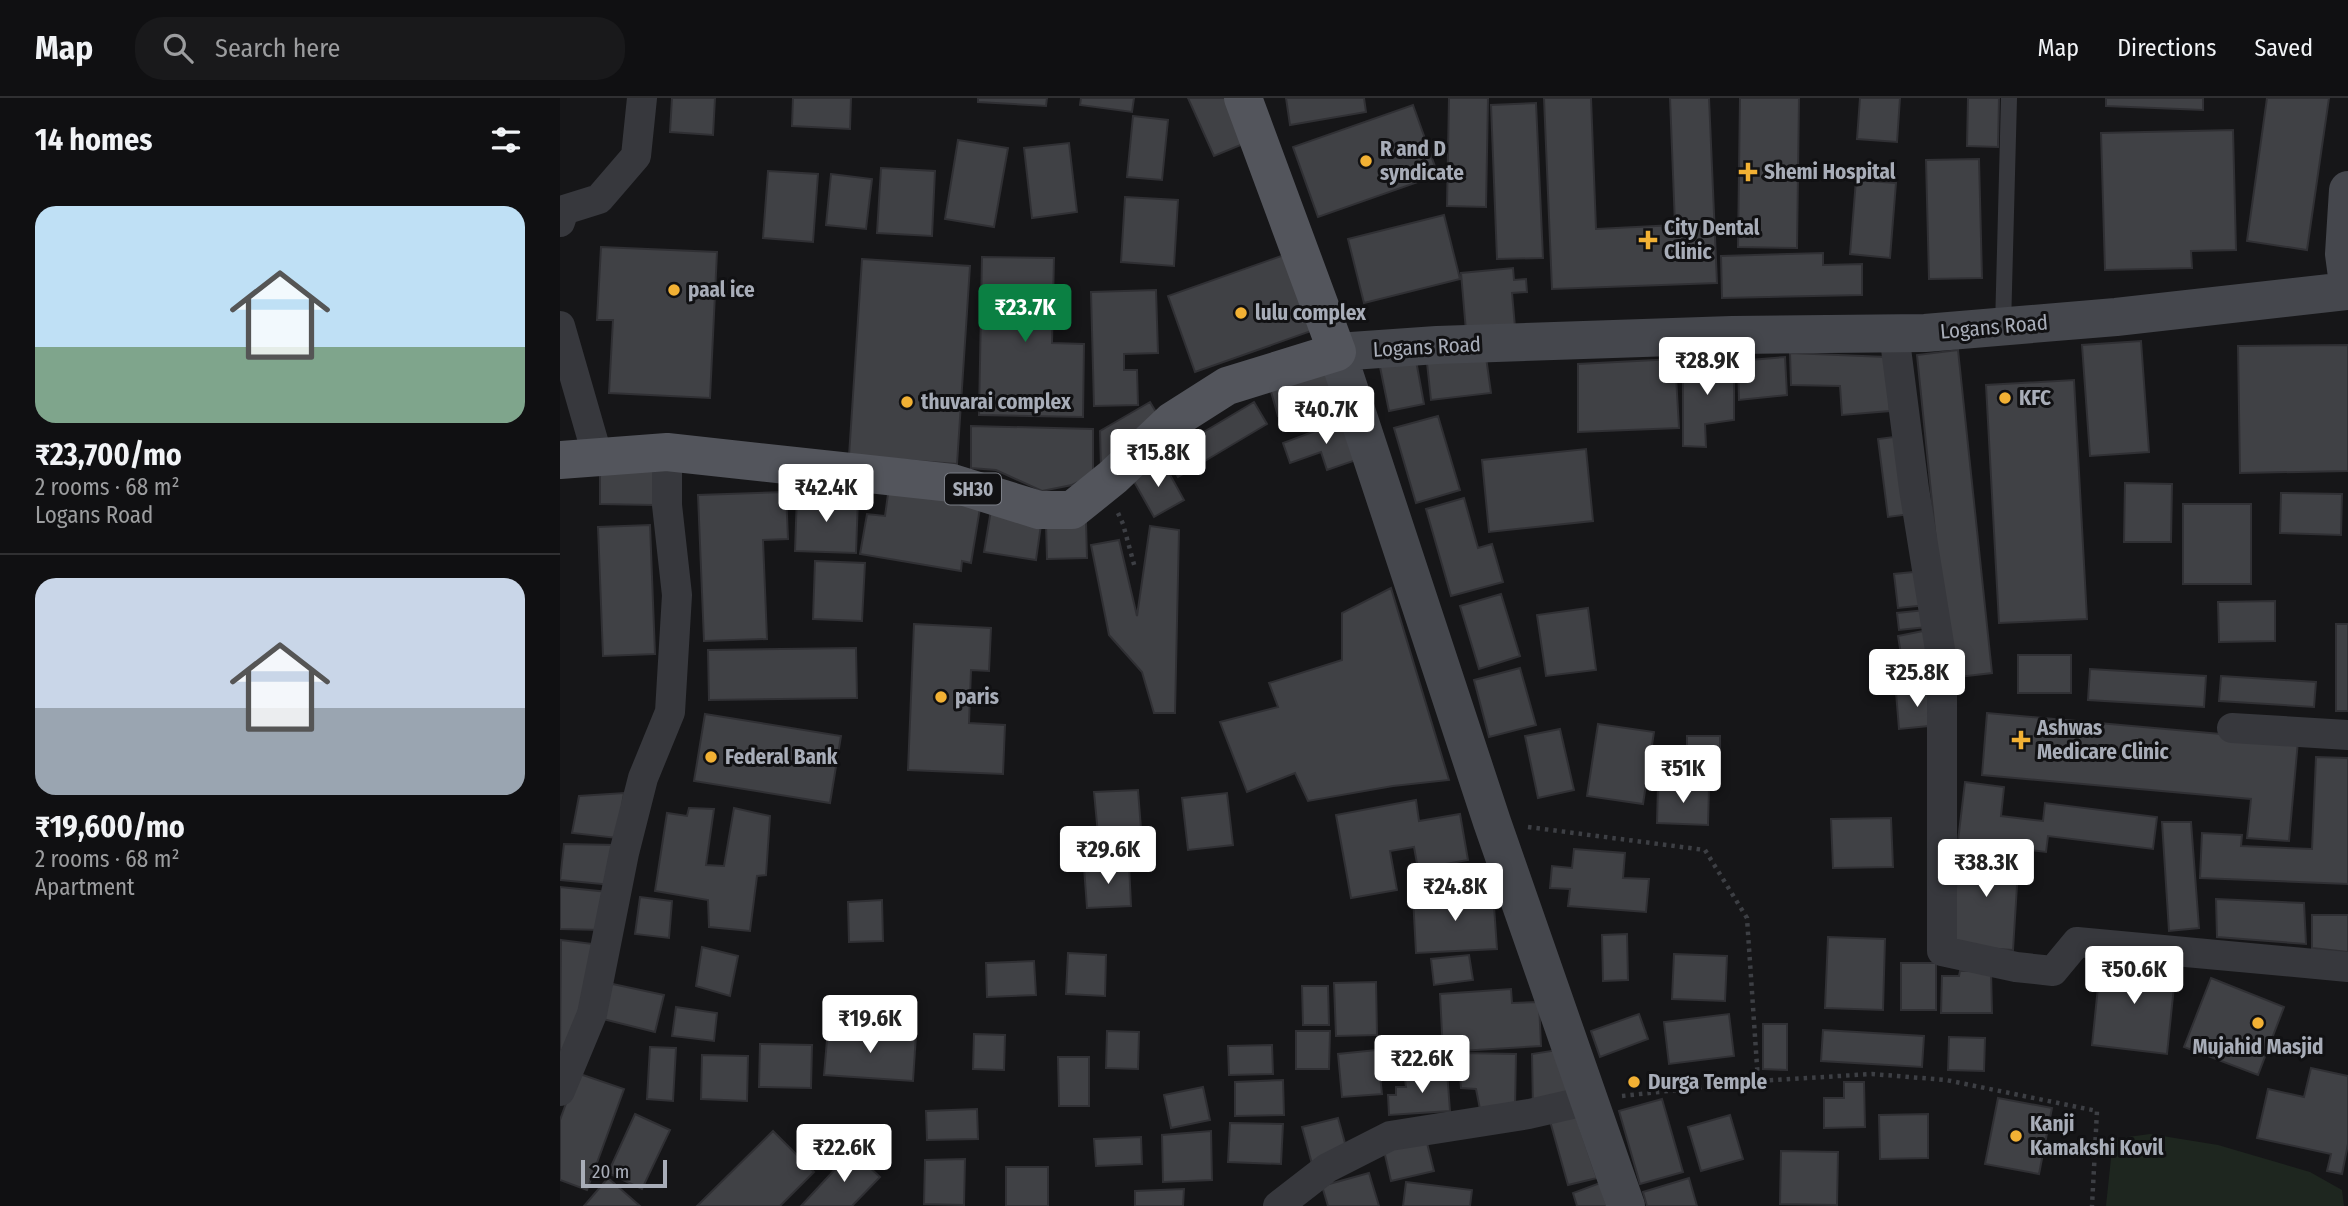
<!DOCTYPE html>
<html lang="en">
<head>
<meta charset="utf-8">
<style>
	:root { --surface:#101012; --page:#19191b; --text:#f1f3f6; --muted:#9c9d9f; --line:#303032; --accent:#0b8043 }
	body { margin:0; font-family:"Fira Sans Condensed",sans-serif; background:var(--page); color:var(--text); height:100vh; display:flex; flex-direction:column; font-size:26px; white-space:nowrap }
	* { box-sizing:border-box; margin:0 }
	p { font-size:23px; color:var(--muted) }
	.icon { flex:none; width:38px; height:38px; fill:none; stroke:currentColor; stroke-width:2; stroke-linecap:round; stroke-linejoin:round }
	.map { position:relative; flex:1; overflow:hidden }
	.sheet { display:flex; flex-direction:column; background:var(--surface); width:560px }
	.sheet>* { flex:none }
	.scale { position:absolute; left:21px; bottom:18px; width:86px; box-sizing:border-box; padding-left:7px; border:4px solid #a8adb8; border-top:0; font-size:19px; line-height:24px; white-space:nowrap; color:#a8adb8; -webkit-text-stroke:5px #111113; paint-order:stroke }
	.price { position:absolute; translate:-50% -60px; padding:0 16px; border-radius:7px; background:#fff; color:#222; font-size:23px; line-height:46px; filter:drop-shadow(0 2px 4px #0008) }
	.price::after { content:''; position:absolute; left:50%; top:42px; width:21px; height:16px; margin-left:-10px; background:inherit; clip-path:polygon(0 0,100% 0,50% 100%) }
	.price.on { background:var(--accent); color:#fff }
	ul { padding:0; list-style:none }
	li { display:grid; align-content:center; gap:14px; height:371px; padding:0 35px }
	li+li { border-top:2px solid var(--line) }
	li span { display:grid; place-items:center; height:217px; border-radius:21px; color:#555 }
	li>.icon { margin-inline-start:auto }
	span .icon { width:126px; height:126px; fill:#fffc; stroke-width:1 }
	li b { font-size:30px }
	h2 { display:flex; justify-content:space-between; align-items:center; height:84px; padding:0 35px; font-size:30px }
	header { display:flex; align-items:center; gap:42px; box-sizing:border-box; height:98px; padding:0 35px; background:var(--surface); border-bottom:2px solid var(--line) }
	header strong { font-size:33px }
	nav { display:flex; gap:38px; margin-inline-start:auto; font-size:24px }
	.search { width:490px; height:63px; background:var(--page); display:flex; align-items:center; gap:18px; box-sizing:border-box; padding:0 24px; border-radius:28px; color:var(--muted); font-size:26px }
	main { display:flex; flex:1; min-height:0 }
	.map>svg:first-child { display:block }
	.green { fill:#1e261f }
	.building { fill:#404145; stroke:#303034; stroke-width:2 }
	.lines { fill:none; stroke-linecap:round; stroke-linejoin:round }
	.path { stroke:#3d3f44; stroke-width:4.5; stroke-dasharray:3.5 5; stroke-linecap:butt }
	.lane { stroke:#37383d; stroke-width:16 }
	.street { stroke:#37383d; stroke-width:30 }
	.secondary { stroke:#45474d; stroke-width:38 }
	.primary { stroke:#53555c; stroke-width:38 }
	.poi-dot { fill:#f2b134; stroke:#111113; stroke-width:2.5 }
	.labels { text-anchor:middle; stroke-width:6; stroke-linejoin:round; paint-order:stroke }
	.shield { fill:#111113; stroke:#7b7e86; stroke-width:2 }
	.shield-label { font-size:19px; font-weight:bold; fill:#a8adb8 }
	.poi-label { font-size:21px; font-weight:bold; fill:#a8adb8; stroke:#111113; text-anchor:start }
	.street-label { font-size:21px; fill:#a8adb8; stroke:#111113 }
</style>
</head>
<body>
<header>
<strong>Map</strong>
<div class="search"><svg class="icon" aria-label="search" viewBox="0 0 24 24"><circle cx="10" cy="10" r="6"/><path d="M15 15l6 6"/></svg>Search here</div>
<nav><a>Map</a><a>Directions</a><a>Saved</a></nav>
</header>
<main>
<section class="sheet">
<h2>14 homes<svg class="icon" aria-label="filters" viewBox="0 0 24 24"><path d="M4 7h16M4 17h16"/><circle cx="9" cy="7" r="2"/><circle cx="15" cy="17" r="2"/></svg></h2>
<ul>
<li><span style="background:linear-gradient(#bfe0f5 65%,#7fa58c 0)"><svg class="icon" aria-label="home" viewBox="0 0 24 24"><path d="M3 11l9-7 9 7M6 9v11h12V9"/></svg></span><div><b>₹23,700/mo</b><p>2 rooms · 68 m²</p><p>Logans Road</p></div></li>
<li><span style="background:linear-gradient(#c9d6e8 60%,#9aa5b1 0)"><svg class="icon" aria-label="home" viewBox="0 0 24 24"><path d="M3 11l9-7 9 7M6 9v11h12V9"/></svg></span><div><b>₹19,600/mo</b><p>2 rooms · 68 m²</p><p>Apartment</p></div></li>
</ul>
</section>
<div class="map">
<svg width="1788" height="1108" viewBox="0 0 1788 1108">
	<rect width="100%" height="100%" fill="#161618"/>
	<path class="green" d="M 1590,1036 L 1658,1047 L 1750,1074 L 1782,1092 L 1784,1108 L 1546,1108 L 1553,1041 Z"/>
	<path class="building" d="M 112,0 L 155,0 L 153,37 L 110,34 Z
		M 233,0 L 291,0 L 290,31 L 232,28 Z
		M 418,0 L 487,0 L 486,8 L 418,4 Z
		M 521,0 L 574,0 L 572,14 L 520,7 Z
		M 628,0 L 668,0 L 688,44 L 654,58 Z
		M 726,0 L 804,0 L 806,14 L 730,27 Z
		M 889,0 L 928,0 L 926,109 L 887,108 Z
		M 984,0 L 1031,0 L 1036,131 L 1115,127 L 1110,0 L 1149,0 L 1157,185 L 992,191 Z
		M 1180,0 L 1239,0 L 1237,150 L 1178,149 Z
		M 1300,0 L 1340,0 L 1337,44 L 1297,41 Z
		M 1408,0 L 1439,0 L 1438,49 L 1407,48 Z
		M 1546,0 L 1643,0 L 1643,12 L 1546,8 Z
		M 1707,0 L 1769,0 L 1747,152 L 1687,143 Z
		M 976,5 L 983,160 L 937,161 L 931,7 Z
		M 853,7 L 878,77 L 758,119 L 733,49 Z
		M 573,18 L 608,22 L 602,82 L 567,79 Z
		M 1673,32 L 1676,152 L 1631,153 L 1632,170 L 1545,172 L 1541,35 Z
		M 398,42 L 448,50 L 434,129 L 385,121 Z
		M 509,45 L 517,114 L 472,120 L 464,50 Z
		M 1419,61 L 1422,180 L 1369,181 L 1366,62 Z
		M 321,70 L 375,73 L 372,138 L 317,135 Z
		M 208,73 L 258,76 L 253,144 L 203,140 Z
		M 271,76 L 312,81 L 306,131 L 266,127 Z
		M 1296,82 L 1336,85 L 1330,160 L 1290,156 Z
		M 565,99 L 618,102 L 614,168 L 561,164 Z
		M 884,117 L 900,181 L 804,205 L 788,141 Z
		M 41,149 L 157,154 L 150,300 L 49,295 L 53,222 L 37,222 Z
		M 1263,155 L 1263,167 L 1302,166 L 1302,197 L 1162,200 L 1161,158 Z
		M 727,156 L 754,232 L 635,274 L 608,198 Z
		M 422,159 L 494,160 L 492,245 L 524,246 L 523,319 L 419,317 Z
		M 302,161 L 410,168 L 397,366 L 289,358 Z
		M 953,170 L 954,182 L 966,181 L 967,194 L 952,195 L 955,229 L 906,233 L 901,175 Z
		M 596,192 L 598,255 L 564,256 L 564,272 L 577,272 L 578,307 L 534,308 L 531,194 Z
		M 1581,243 L 1589,354 L 1530,358 L 1522,247 Z
		M 1788,247 L 1788,373 L 1680,375 L 1678,248 Z
		M 1398,252 L 1432,575 L 1390,580 L 1357,257 Z
		M 1230,255 L 1326,259 L 1330,313 L 1282,317 L 1280,288 L 1231,287 Z
		M 855,257 L 864,306 L 829,313 L 819,264 Z
		M 926,259 L 931,295 L 871,302 L 867,265 Z
		M 1225,259 L 1227,297 L 1179,302 L 1178,263 Z
		M 1174,260 L 1174,322 L 1145,326 L 1146,349 L 1123,348 L 1123,263 Z
		M 1115,261 L 1119,330 L 1018,334 L 1018,266 Z
		M 777,269 L 791,313 L 766,321 L 760,304 L 718,318 L 710,290 Z
		M 1514,282 L 1527,521 L 1439,525 L 1426,287 Z
		M 590,304 L 602,324 L 541,370 L 540,333 Z
		M 694,304 L 707,326 L 618,379 L 605,357 Z
		M 878,318 L 900,392 L 856,405 L 834,330 Z
		M 787,321 L 802,360 L 767,372 L 761,354 L 730,365 L 723,345 Z
		M 411,328 L 533,331 L 533,377 L 512,387 L 482,393 L 436,372 L 411,370 Z
		M 1341,338 L 1351,416 L 1328,419 L 1318,341 Z
		M 1026,351 L 1033,423 L 929,434 L 922,362 Z
		M 603,364 L 624,402 L 594,419 L 572,380 Z
		M 40,368 L 93,369 L 93,407 L 40,406 Z
		M 1565,385 L 1612,386 L 1611,444 L 1564,444 Z
		M 329,389 L 421,404 L 411,465 L 402,463 L 401,473 L 300,456 L 307,416 L 325,418 Z
		M 226,394 L 228,441 L 203,442 L 207,541 L 144,543 L 138,397 Z
		M 1721,395 L 1782,396 L 1781,437 L 1720,435 Z
		M 237,397 L 298,400 L 296,455 L 235,453 Z
		M 904,400 L 918,450 L 932,446 L 943,484 L 891,498 L 866,411 Z
		M 1623,406 L 1691,406 L 1691,486 L 1623,486 Z
		M 431,412 L 482,420 L 476,462 L 424,454 Z
		M 526,424 L 527,460 L 487,461 L 486,425 Z
		M 90,427 L 95,556 L 43,558 L 38,429 Z
		M 590,428 L 619,432 L 615,615 L 594,615 L 582,574 L 549,537 L 531,447 L 559,442 L 577,518 Z
		M 255,463 L 305,465 L 302,523 L 253,521 Z
		M 1363,473 L 1367,507 L 1338,510 L 1334,476 Z
		M 831,490 L 889,682 L 833,688 L 748,703 L 735,675 L 687,694 L 660,624 L 718,609 L 709,585 L 782,562 L 782,515 Z
		M 941,496 L 960,558 L 919,571 L 900,508 Z
		M 1715,503 L 1715,543 L 1659,544 L 1658,504 Z
		M 1028,510 L 1036,572 L 986,578 L 977,517 Z
		M 1365,512 L 1367,529 L 1339,532 L 1337,515 Z
		M 354,526 L 431,530 L 429,573 L 411,572 L 409,625 L 445,627 L 443,676 L 348,672 Z
		M 1776,526 L 1788,526 L 1788,613 L 1776,613 Z
		M 1368,532 L 1375,575 L 1345,580 L 1338,538 Z
		M 296,550 L 297,600 L 149,602 L 148,552 Z
		M 1458,557 L 1511,557 L 1511,595 L 1458,595 Z
		M 960,570 L 976,627 L 929,639 L 914,582 Z
		M 1530,571 L 1646,578 L 1644,609 L 1528,602 Z
		M 1661,578 L 1756,584 L 1754,609 L 1659,603 Z
		M 1375,590 L 1379,627 L 1339,631 L 1336,594 Z
		M 1427,615 L 1738,643 L 1729,743 L 1687,740 L 1691,701 L 1422,677 Z
		M 145,616 L 281,638 L 270,705 L 134,683 Z
		M 1038,626 L 1094,634 L 1083,706 L 1027,698 Z
		M 1000,631 L 1014,692 L 978,700 L 965,638 Z
		M 1127,638 L 1160,638 L 1160,670 L 1127,670 Z
		M 1756,659 L 1788,660 L 1788,786 L 1640,780 L 1642,735 L 1682,737 L 1681,748 L 1752,751 Z
		M 1405,684 L 1444,689 L 1441,718 L 1483,723 L 1485,705 L 1597,719 L 1593,751 L 1488,738 L 1486,754 L 1398,743 Z
		M 1098,687 L 1149,688 L 1148,727 L 1097,725 Z
		M 578,692 L 582,744 L 539,747 L 534,694 Z
		M 64,695 L 57,740 L 12,735 L 19,698 Z
		M 667,695 L 673,747 L 628,752 L 622,700 Z
		M 856,702 L 859,723 L 900,716 L 908,762 L 858,771 L 854,749 L 830,753 L 837,792 L 791,800 L 776,717 Z
		M 129,710 L 154,711 L 146,767 L 164,768 L 174,710 L 210,718 L 206,777 L 197,778 L 190,833 L 149,829 L 148,802 L 95,793 L 107,715 L 127,718 Z
		M 1331,720 L 1333,769 L 1273,770 L 1271,721 Z
		M 1602,724 L 1631,724 L 1639,830 L 1609,833 Z
		M 4,746 L 57,747 L 52,787 L 0,782 Z
		M 1014,751 L 1065,755 L 1063,780 L 1089,781 L 1086,814 L 1008,808 L 1010,791 L 990,790 L 992,768 L 1012,770 Z
		M 1398,751 L 1459,755 L 1453,852 L 1393,848 Z
		M 569,766 L 571,808 L 527,810 L 524,769 Z
		M 0,789 L 48,794 L 41,832 L 0,831 Z
		M 933,794 L 937,851 L 856,855 L 853,799 Z
		M 80,799 L 112,803 L 109,840 L 75,836 Z
		M 1656,801 L 1744,805 L 1746,846 L 1657,839 Z
		M 322,802 L 323,843 L 289,844 L 288,804 Z
		M 1752,817 L 1788,817 L 1788,854 L 1752,850 Z
		M 1067,836 L 1068,882 L 1043,883 L 1042,837 Z
		M 1268,839 L 1325,841 L 1323,912 L 1265,910 Z
		M 1,842 L 41,847 L 4,956 L 0,954 Z
		M 142,849 L 178,858 L 170,898 L 136,888 Z
		M 508,855 L 546,857 L 545,898 L 506,896 Z
		M 1114,856 L 1167,858 L 1165,903 L 1112,901 Z
		M 909,857 L 913,882 L 874,887 L 871,861 Z
		M 1541,860 L 1616,869 L 1607,956 L 1532,947 Z
		M 474,863 L 476,897 L 427,899 L 426,865 Z
		M 1341,865 L 1376,865 L 1376,912 L 1341,912 Z
		M 1400,873 L 1431,873 L 1432,915 L 1381,915 L 1382,878 L 1399,878 Z
		M 1651,880 L 1724,909 L 1698,977 L 1624,949 Z
		M 816,884 L 817,937 L 776,938 L 774,885 Z
		M 48,885 L 104,897 L 95,934 L 39,920 Z
		M 742,888 L 768,888 L 769,927 L 743,927 Z
		M 951,891 L 952,905 L 979,904 L 981,948 L 883,954 L 880,896 Z
		M 116,909 L 157,915 L 154,943 L 112,938 Z
		M 1079,916 L 1088,941 L 1040,959 L 1031,933 Z
		M 1169,916 L 1174,958 L 1109,966 L 1104,924 Z
		M 1203,926 L 1227,926 L 1227,972 L 1203,971 Z
		M 268,930 L 356,937 L 353,983 L 264,977 Z
		M 1263,932 L 1364,938 L 1362,969 L 1261,963 Z
		M 547,933 L 579,934 L 578,971 L 546,970 Z
		M 736,933 L 770,933 L 769,971 L 736,971 Z
		M 414,936 L 445,937 L 444,972 L 413,971 Z
		M 1389,939 L 1425,940 L 1424,973 L 1388,972 Z
		M 200,946 L 252,947 L 251,990 L 199,989 Z
		M 712,947 L 713,976 L 669,977 L 668,948 Z
		M 90,949 L 116,950 L 113,1003 L 87,1001 Z
		M 826,951 L 828,977 L 820,977 L 822,996 L 782,999 L 778,956 Z
		M 997,952 L 1011,997 L 973,1010 L 972,956 Z
		M 898,955 L 956,956 L 955,1010 L 920,1011 L 916,991 L 901,990 Z
		M 142,957 L 188,958 L 187,1003 L 141,1001 Z
		M 498,959 L 529,959 L 529,1008 L 499,1008 Z
		M 1751,970 L 1788,978 L 1788,1046 L 1782,1076 L 1767,1073 L 1771,1056 L 1697,1040 L 1708,991 L 1744,999 Z
		M 887,973 L 890,1013 L 829,1017 L 828,997 L 836,997 L 836,989 L 846,989 L 845,981 L 858,980 L 858,974 Z
		M 17,975 L 64,991 L 27,1092 L 0,1082 L 0,1022 Z
		M 723,982 L 724,1017 L 675,1018 L 675,984 Z
		M 1284,984 L 1304,984 L 1305,1029 L 1264,1030 L 1264,1000 L 1284,1000 Z
		M 643,989 L 650,1022 L 611,1030 L 604,997 Z
		M 1438,1000 L 1492,1010 L 1479,1076 L 1425,1066 Z
		M 1102,1001 L 1123,1074 L 1080,1086 L 1059,1013 Z
		M 417,1011 L 418,1041 L 367,1042 L 366,1013 Z
		M 1015,1015 L 1037,1080 L 1008,1087 L 990,1023 Z
		M 75,1016 L 110,1032 L 82,1091 L 48,1075 Z
		M 1368,1016 L 1368,1060 L 1320,1061 L 1319,1017 Z
		M 1170,1017 L 1183,1061 L 1141,1073 L 1128,1029 Z
		M 778,1020 L 788,1056 L 752,1066 L 742,1029 Z
		M 670,1025 L 723,1026 L 721,1066 L 668,1064 Z
		M 213,1033 L 254,1074 L 220,1108 L 137,1108 Z
		M 651,1033 L 652,1082 L 603,1084 L 602,1037 Z
		M 865,1037 L 874,1073 L 831,1083 L 823,1048 Z
		M 581,1039 L 582,1066 L 536,1068 L 534,1041 Z
		M 292,1053 L 320,1079 L 292,1108 L 241,1108 Z
		M 1221,1053 L 1278,1054 L 1277,1107 L 1220,1106 Z
		M 405,1061 L 404,1107 L 364,1106 L 365,1062 Z
		M 446,1069 L 488,1069 L 488,1108 L 446,1108 Z
		M 809,1075 L 819,1108 L 768,1108 L 762,1088 Z
		M 48,1080 L 80,1108 L 24,1108 Z
		M 1129,1080 L 1137,1108 L 1087,1108 L 1083,1094 Z
		M 846,1084 L 912,1092 L 910,1108 L 843,1108 Z
		M 1040,1085 L 1047,1108 L 1017,1108 L 1013,1095 Z
		M 624,1091 L 623,1108 L 575,1108 L 575,1093 Z"/>
	<g class="lines">
		<path class="path" d="M 558,415 L 563,426 L 575,470
			M 968,729 L 1145,752 L 1187,820 L 1198,983 L 1312,976 L 1386,982 L 1537,1013 L 1532,1108
			M 1062,998 L 1198,983"/>
		<path class="lane" d="M 1443,229 L 1449,0"/>
		<path class="street" d="M 0,124 L 4,112 L 39,101 L 76,58 L 82,0
			M 0,228 L 38,360
			M 1334,235 L 1354,391 L 1382,564 L 1382,853 L 1456,869 L 1493,873 L 1517,844 L 1788,869
			M 1672,630 L 1788,637
			M 0,993 L 32,916 L 64,755 L 83,680 L 110,614 L 117,497 L 107,407 L 107,354
			M 718,1108 L 767,1070 L 830,1038 L 969,1016 L 1030,1002"/>
		<path class="secondary" d="M 1788,92 L 1784,156 L 1788,186
			M 1066,1108 L 932,724 L 777,254 L 877,247 L 1172,237 L 1365,235 L 1556,219 L 1788,193"/>
		<path class="primary" d="M 0,362 L 107,354 L 392,385 L 479,412 L 512,412 L 553,379 L 612,323 L 667,288 L 777,254 L 683,0"/>
	</g>
	<g class="poi-dot">
		<circle cx="806" cy="63" r="7"/>
		<path d="M1184.5 63.5h7v7h7v7h-7v7h-7v-7h-7v-7h7z"/>
		<path d="M1084.5 131.5h7v7h7v7h-7v7h-7v-7h-7v-7h7z"/>
		<circle cx="114" cy="192" r="7"/>
		<circle cx="681" cy="215" r="7"/>
		<circle cx="1445" cy="300" r="7"/>
		<circle cx="347" cy="304" r="7"/>
		<circle cx="381" cy="599" r="7"/>
		<path d="M1457.5 631.5h7v7h7v7h-7v7h-7v-7h-7v-7h7z"/>
		<circle cx="151" cy="659" r="7"/>
		<circle cx="1698" cy="925" r="7"/>
		<circle cx="1074" cy="984" r="7"/>
		<circle cx="1456" cy="1038" r="7"/>
	</g>
	<g class="labels">
		<rect class="shield" x="385" y="375.5" width="56" height="31" rx="5"/>
		<g class="shield-label">
			<text x="413" y="398">SH30</text>
		</g>
		<g class="poi-label">
			<text x="820" y="58">R and D<tspan x="820" dy="24">syndicate</tspan></text>
			<text x="1204" y="81">Shemi Hospital</text>
			<text x="1104" y="137">City Dental<tspan x="1104" dy="24">Clinic</tspan></text>
			<text x="128" y="199">paal ice</text>
			<text x="695" y="222">lulu complex</text>
			<text x="1459" y="307">KFC</text>
			<text x="361" y="311">thuvarai complex</text>
			<text x="395" y="606">paris</text>
			<text x="1477" y="637">Ashwas<tspan x="1477" dy="24">Medicare Clinic</tspan></text>
			<text x="165" y="666">Federal Bank</text>
			<text x="1698" y="956" text-anchor="middle">Mujahid Masjid</text>
			<text x="1088" y="991">Durga Temple</text>
			<text x="1470" y="1033">Kanji<tspan x="1470" dy="24">Kamakshi Kovil</tspan></text>
		</g>
		<g class="street-label">
			<text transform="translate(1434 229) rotate(-5)" y="7">Logans Road</text>
			<text transform="translate(867 249) rotate(-3)" y="7">Logans Road</text>
		</g>
	</g>
</svg>
<div class="scale">20 m</div>
<b class="price on" style="left:465px;top:246px">₹23.7K</b>
<b class="price" style="left:1147px;top:299px">₹28.9K</b>
<b class="price" style="left:766px;top:348px">₹40.7K</b>
<b class="price" style="left:598px;top:391px">₹15.8K</b>
<b class="price" style="left:266px;top:426px">₹42.4K</b>
<b class="price" style="left:1357px;top:611px">₹25.8K</b>
<b class="price" style="left:1123px;top:707px">₹51K</b>
<b class="price" style="left:548px;top:788px">₹29.6K</b>
<b class="price" style="left:1426px;top:801px">₹38.3K</b>
<b class="price" style="left:895px;top:825px">₹24.8K</b>
<b class="price" style="left:1574px;top:908px">₹50.6K</b>
<b class="price" style="left:310px;top:957px">₹19.6K</b>
<b class="price" style="left:862px;top:997px">₹22.6K</b>
<b class="price" style="left:284px;top:1086px">₹22.6K</b>
</div>
</main>
</body>
</html>
